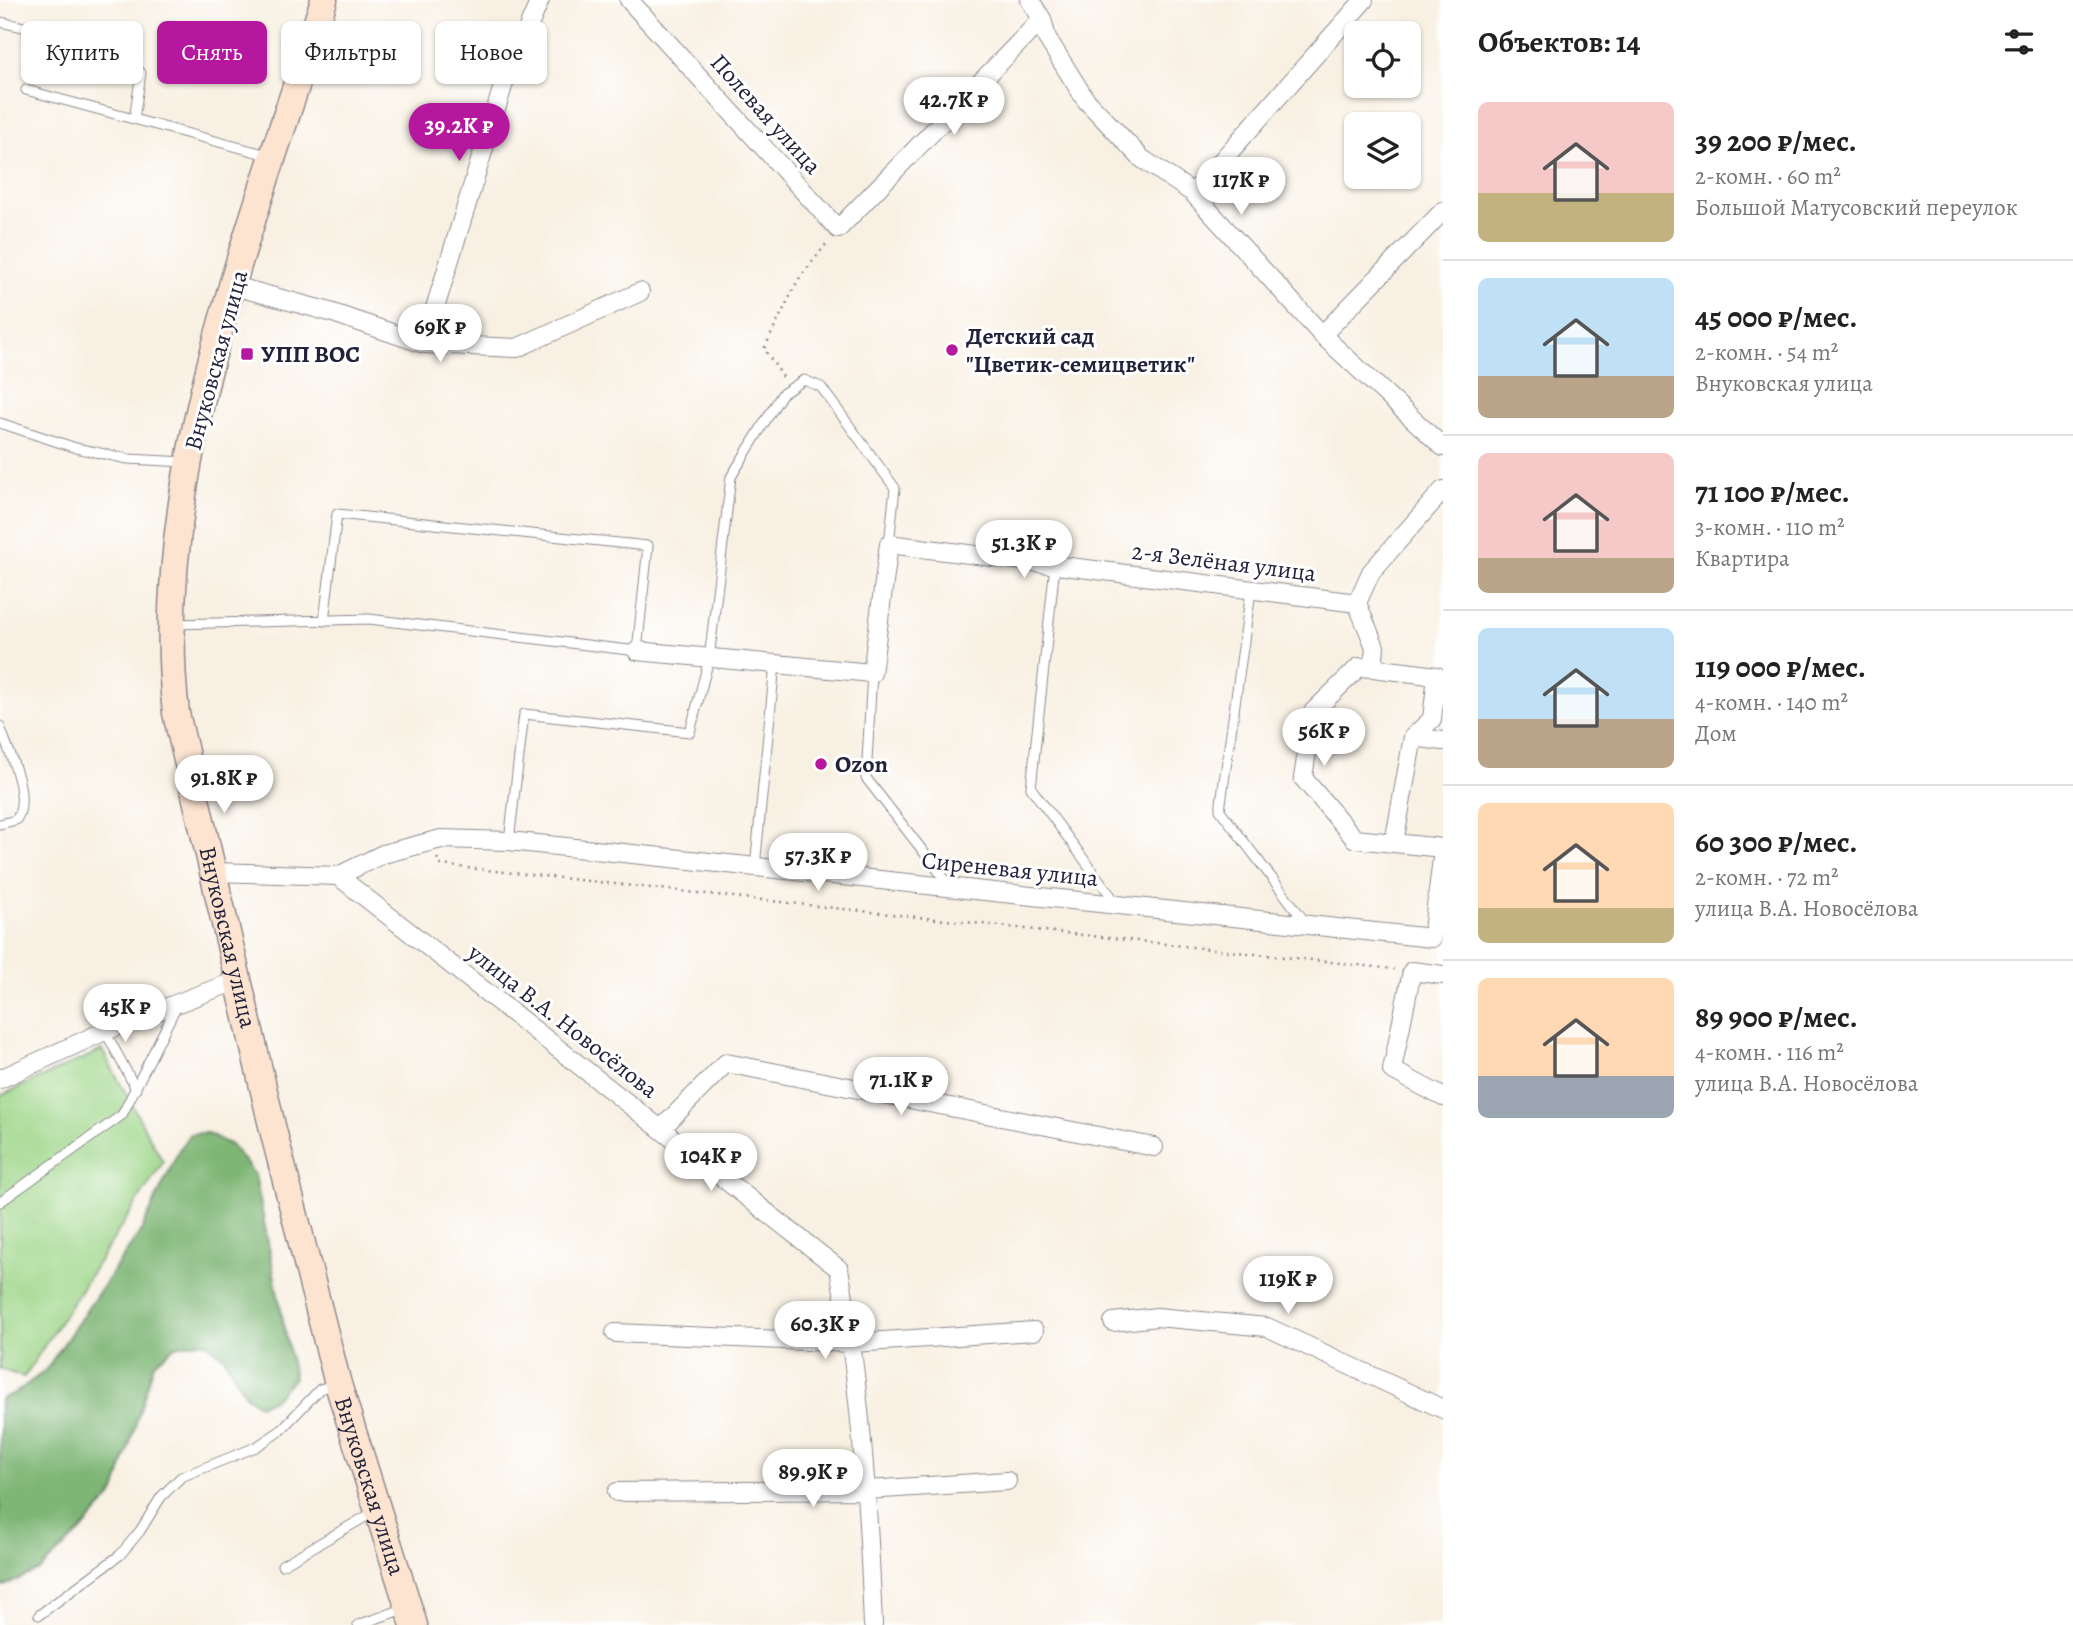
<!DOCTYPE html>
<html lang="ru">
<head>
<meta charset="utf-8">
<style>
	:root { --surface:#fff; --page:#f6f6f6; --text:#222; --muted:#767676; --line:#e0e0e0; --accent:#b5179e }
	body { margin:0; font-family:Alegreya,serif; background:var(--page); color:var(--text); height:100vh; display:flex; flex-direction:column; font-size:26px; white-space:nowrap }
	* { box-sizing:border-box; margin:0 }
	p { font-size:23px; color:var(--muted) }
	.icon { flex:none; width:38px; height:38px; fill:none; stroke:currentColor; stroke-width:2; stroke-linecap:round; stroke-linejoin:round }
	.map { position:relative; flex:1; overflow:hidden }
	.panel { display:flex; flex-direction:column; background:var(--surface); width:630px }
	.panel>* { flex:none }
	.top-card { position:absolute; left:21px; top:21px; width:665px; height:63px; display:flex; gap:14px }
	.tools { position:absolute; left:1344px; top:21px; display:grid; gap:14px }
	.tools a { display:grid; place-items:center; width:77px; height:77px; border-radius:10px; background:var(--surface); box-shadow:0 2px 5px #0004; font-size:35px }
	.price { position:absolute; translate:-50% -60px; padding:0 16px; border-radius:24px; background:#fff; color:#222; font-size:23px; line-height:46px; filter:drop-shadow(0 2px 4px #0008) }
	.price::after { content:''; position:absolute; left:50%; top:42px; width:21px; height:16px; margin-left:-10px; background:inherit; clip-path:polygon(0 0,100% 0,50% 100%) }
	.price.on { background:var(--accent); color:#fff }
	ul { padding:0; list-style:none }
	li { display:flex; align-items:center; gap:21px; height:175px; padding:0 35px }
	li+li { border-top:2px solid var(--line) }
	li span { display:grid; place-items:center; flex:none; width:196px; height:140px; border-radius:10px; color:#555 }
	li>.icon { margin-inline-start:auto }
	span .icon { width:84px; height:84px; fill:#fffc; stroke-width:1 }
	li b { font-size:30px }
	h2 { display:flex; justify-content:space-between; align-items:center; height:84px; padding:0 35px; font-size:30px }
	.pill { padding:0 24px; border-radius:10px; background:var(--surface); box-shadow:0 2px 5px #0004; font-size:24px; line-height:63px }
	.pill.on { background:var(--accent); color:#fff }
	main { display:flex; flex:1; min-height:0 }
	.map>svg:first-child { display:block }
	.green { fill:#9dd587; stroke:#607c61; stroke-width:2 }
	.forest { fill:#7eb674; stroke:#506c58; stroke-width:2 }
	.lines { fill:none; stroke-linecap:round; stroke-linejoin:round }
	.service-casing { stroke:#8d898e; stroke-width:11 }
	.minor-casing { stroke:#8d898e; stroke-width:20 }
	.secondary-casing { stroke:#8d898e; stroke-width:29 }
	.path { stroke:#8d898e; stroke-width:2.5; stroke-dasharray:2 5; stroke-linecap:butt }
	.service { stroke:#fff; stroke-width:9 }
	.minor { stroke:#fff; stroke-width:18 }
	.secondary { stroke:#fde4d1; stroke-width:26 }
	.poi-dot { fill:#b5179e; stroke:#fff; stroke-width:2.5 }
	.labels { text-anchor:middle; stroke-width:6; stroke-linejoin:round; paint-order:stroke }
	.street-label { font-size:24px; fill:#22223b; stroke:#fff }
	.poi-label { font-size:24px; font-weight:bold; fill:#22223b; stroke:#fff; text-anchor:start }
</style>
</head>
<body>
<main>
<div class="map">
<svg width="1443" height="1625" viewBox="0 0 1443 1625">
	<rect width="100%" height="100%" fill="#fff"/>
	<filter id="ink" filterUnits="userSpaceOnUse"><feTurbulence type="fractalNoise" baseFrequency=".0143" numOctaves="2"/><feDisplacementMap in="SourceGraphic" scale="14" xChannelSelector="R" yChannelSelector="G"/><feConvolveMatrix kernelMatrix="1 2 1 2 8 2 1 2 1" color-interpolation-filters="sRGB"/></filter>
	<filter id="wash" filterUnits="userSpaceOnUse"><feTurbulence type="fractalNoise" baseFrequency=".00686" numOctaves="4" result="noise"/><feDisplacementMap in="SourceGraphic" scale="28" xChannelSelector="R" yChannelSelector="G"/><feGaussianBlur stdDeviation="1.57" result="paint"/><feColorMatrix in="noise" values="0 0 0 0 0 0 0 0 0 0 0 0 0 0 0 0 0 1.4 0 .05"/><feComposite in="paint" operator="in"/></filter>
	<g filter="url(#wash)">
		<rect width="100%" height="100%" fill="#f8f0e2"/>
		<path class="green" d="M 102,1050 L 163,1162 L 24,1377 L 0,1369 L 0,1096 Z"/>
		<path class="forest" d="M 207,1133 L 231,1145 L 255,1175 L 294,1378 L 274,1399 L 259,1405 L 245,1395 L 224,1357 L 204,1341 L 175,1346 L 154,1364 L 115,1492 L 81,1531 L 40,1570 L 0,1588 L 0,1399 L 15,1393 L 45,1371 L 142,1229 L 179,1150 L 190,1134 Z"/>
	</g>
	<g filter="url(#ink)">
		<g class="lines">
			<defs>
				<path id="service" d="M 0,22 L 38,30 L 136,67 L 141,73 L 134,119
					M 26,90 L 271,156
					M 0,423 L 76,448 L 128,459 L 187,462
					M 1055,565 L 1031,788 L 1117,904
					M 1251,591 L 1220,810 L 1306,923
					M 173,624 L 369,619 L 637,651 L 648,546 L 337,514 L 324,621
					M 872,673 L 866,778 L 951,887
					M 0,726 C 8,752 32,796 16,820 L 0,824
					M 509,841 L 524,714 L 690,732 L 709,659 L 731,477 L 782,394 L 804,380 L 821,387 L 895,488 L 889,544
					M 755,867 L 775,664
					M 105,1031 L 136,1089
					M 0,1202 L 122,1115 L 176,1007
					M 282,1565 L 374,1512
					M 39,1615 L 120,1555 L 140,1531 L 161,1497 L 181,1477 L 256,1447 L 280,1431 L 320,1389 L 334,1385
					M 358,1625 L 406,1608"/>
				<path id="minor" d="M 629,0 L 838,229 L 1042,19
					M 1030,0 L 1042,19 L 1047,38 L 1085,99 L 1141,158 L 1193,193 L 1322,335 L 1443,447
					M 1193,193 L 1364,0
					M 234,286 L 330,312 L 424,344 L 517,348 L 640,292
					M 1322,335 L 1443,211
					M 424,344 L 503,86 L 540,0
					M 1357,603 L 1375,647 L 1373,668 L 1437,676 L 1432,719 L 1413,737 L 1394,843 L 1443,848
					M 637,651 L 872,673 L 889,544 L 1357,603 L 1371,572 L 1443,490
					M 1373,668 L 1359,667 L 1313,712 L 1303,778 L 1355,839 L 1394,843
					M 1413,737 L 1443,741
					M 214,872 L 338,876 L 383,854 L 441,839 L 509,841 L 1432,938 L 1443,851
					M 338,876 L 839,1269 C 861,1387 868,1505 873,1625
					M 1443,975 L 1412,971 L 1392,1070 L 1443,1097
					M 0,1079 L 105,1031 L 238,980
					M 661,1129 L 726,1063 L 1154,1147
					M 1113,1322 L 1157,1317 L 1267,1327 L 1443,1409
					M 615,1333 L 853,1343 L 1034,1331
					M 617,1492 L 867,1490 L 1007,1481"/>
				<g id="secondary">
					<path id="s1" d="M 324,0 C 255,220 148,480 176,713 L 273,1130 L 338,1384 L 414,1625"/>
				</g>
			</defs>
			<use href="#service" class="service-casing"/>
			<use href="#minor" class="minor-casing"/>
			<use href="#secondary" class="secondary-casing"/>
			<path class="path" d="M 783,377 L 764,349 L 798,280 L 827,243
				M 437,858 L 441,865 L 1394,969"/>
			<use href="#service" class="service"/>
			<use href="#minor" class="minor"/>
			<use href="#secondary" class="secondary"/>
		</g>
	</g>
	<g class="poi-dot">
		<circle cx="952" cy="350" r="7"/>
		<rect x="240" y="347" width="14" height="14" rx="3.5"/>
		<circle cx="821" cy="764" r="7"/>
	</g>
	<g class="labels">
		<g class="street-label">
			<text transform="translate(766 114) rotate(48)" y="8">Полевая улица</text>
			<text transform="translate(216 360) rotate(-75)" y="8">Внуковская улица</text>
			<text transform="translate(1224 562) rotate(7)" y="8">2-я Зелёная улица</text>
			<text transform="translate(1010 869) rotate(6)" y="8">Сиреневая улица</text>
			<text dy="8" stroke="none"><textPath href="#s1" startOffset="964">Внуковская улица</textPath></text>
			<text transform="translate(563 1021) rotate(38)" y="8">улица В.А. Новосёлова</text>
			<text dy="8" stroke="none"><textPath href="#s1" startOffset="1531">Внуковская улица</textPath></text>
		</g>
		<g class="poi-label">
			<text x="966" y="344">Детский сад<tspan x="966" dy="28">"Цветик-семицветик"</tspan></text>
			<text x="261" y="362">УПП ВОС</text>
			<text x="835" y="772">Ozon</text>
		</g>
	</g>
</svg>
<div class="tools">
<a><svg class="icon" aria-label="locate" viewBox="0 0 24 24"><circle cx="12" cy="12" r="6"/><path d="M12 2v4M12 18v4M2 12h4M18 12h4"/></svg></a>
<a><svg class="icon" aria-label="layers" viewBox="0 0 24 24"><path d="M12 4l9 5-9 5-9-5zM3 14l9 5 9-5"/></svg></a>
</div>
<b class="price" style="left:954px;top:137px">42.7K ₽</b>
<b class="price on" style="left:459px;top:163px">39.2K ₽</b>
<b class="price" style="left:1241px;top:217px">117K ₽</b>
<b class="price" style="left:440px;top:364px">69K ₽</b>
<b class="price" style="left:1024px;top:580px">51.3K ₽</b>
<b class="price" style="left:1324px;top:768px">56K ₽</b>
<b class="price" style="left:224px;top:815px">91.8K ₽</b>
<b class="price" style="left:818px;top:893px">57.3K ₽</b>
<b class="price" style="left:125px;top:1044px">45K ₽</b>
<b class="price" style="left:901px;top:1117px">71.1K ₽</b>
<b class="price" style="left:711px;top:1193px">104K ₽</b>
<b class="price" style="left:1288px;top:1316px">119K ₽</b>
<b class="price" style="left:825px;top:1361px">60.3K ₽</b>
<b class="price" style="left:813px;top:1509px">89.9K ₽</b>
<div class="top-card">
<a class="pill">Купить</a>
<a class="pill on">Снять</a>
<a class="pill">Фильтры</a>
<a class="pill">Новое</a>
</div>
</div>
<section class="panel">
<h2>Объектов: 14<svg class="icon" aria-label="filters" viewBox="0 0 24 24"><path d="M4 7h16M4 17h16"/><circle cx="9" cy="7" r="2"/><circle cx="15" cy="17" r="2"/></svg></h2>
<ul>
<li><span style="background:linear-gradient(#f6c9c9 65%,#c2b280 0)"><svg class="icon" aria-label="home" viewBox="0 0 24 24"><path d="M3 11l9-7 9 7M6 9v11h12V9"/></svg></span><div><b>39 200 ₽/мес.</b><p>2-комн. · 60 m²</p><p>Большой Матусовский переулок</p></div></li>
<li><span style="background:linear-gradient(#bfe0f5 70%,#b9a48a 0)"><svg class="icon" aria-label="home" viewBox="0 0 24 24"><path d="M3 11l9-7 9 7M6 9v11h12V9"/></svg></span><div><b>45 000 ₽/мес.</b><p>2-комн. · 54 m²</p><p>Внуковская улица</p></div></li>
<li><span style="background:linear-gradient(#f6c9c9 75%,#b9a48a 0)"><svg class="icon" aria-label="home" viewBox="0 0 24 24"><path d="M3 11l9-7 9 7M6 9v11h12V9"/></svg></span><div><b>71 100 ₽/мес.</b><p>3-комн. · 110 m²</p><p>Квартира</p></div></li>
<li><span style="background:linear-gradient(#bfe0f5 65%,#b9a48a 0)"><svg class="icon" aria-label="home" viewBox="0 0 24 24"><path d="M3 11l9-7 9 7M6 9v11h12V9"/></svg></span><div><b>119 000 ₽/мес.</b><p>4-комн. · 140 m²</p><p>Дом</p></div></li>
<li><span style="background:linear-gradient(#ffd9b3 75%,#c2b280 0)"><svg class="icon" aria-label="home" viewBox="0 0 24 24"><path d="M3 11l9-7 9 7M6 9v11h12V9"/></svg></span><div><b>60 300 ₽/мес.</b><p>2-комн. · 72 m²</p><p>улица В.А. Новосёлова</p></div></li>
<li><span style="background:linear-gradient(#ffd9b3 70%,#9aa5b1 0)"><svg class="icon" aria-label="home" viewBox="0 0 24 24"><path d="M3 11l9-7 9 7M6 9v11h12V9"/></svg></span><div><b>89 900 ₽/мес.</b><p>4-комн. · 116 m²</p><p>улица В.А. Новосёлова</p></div></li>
</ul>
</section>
</main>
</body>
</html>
